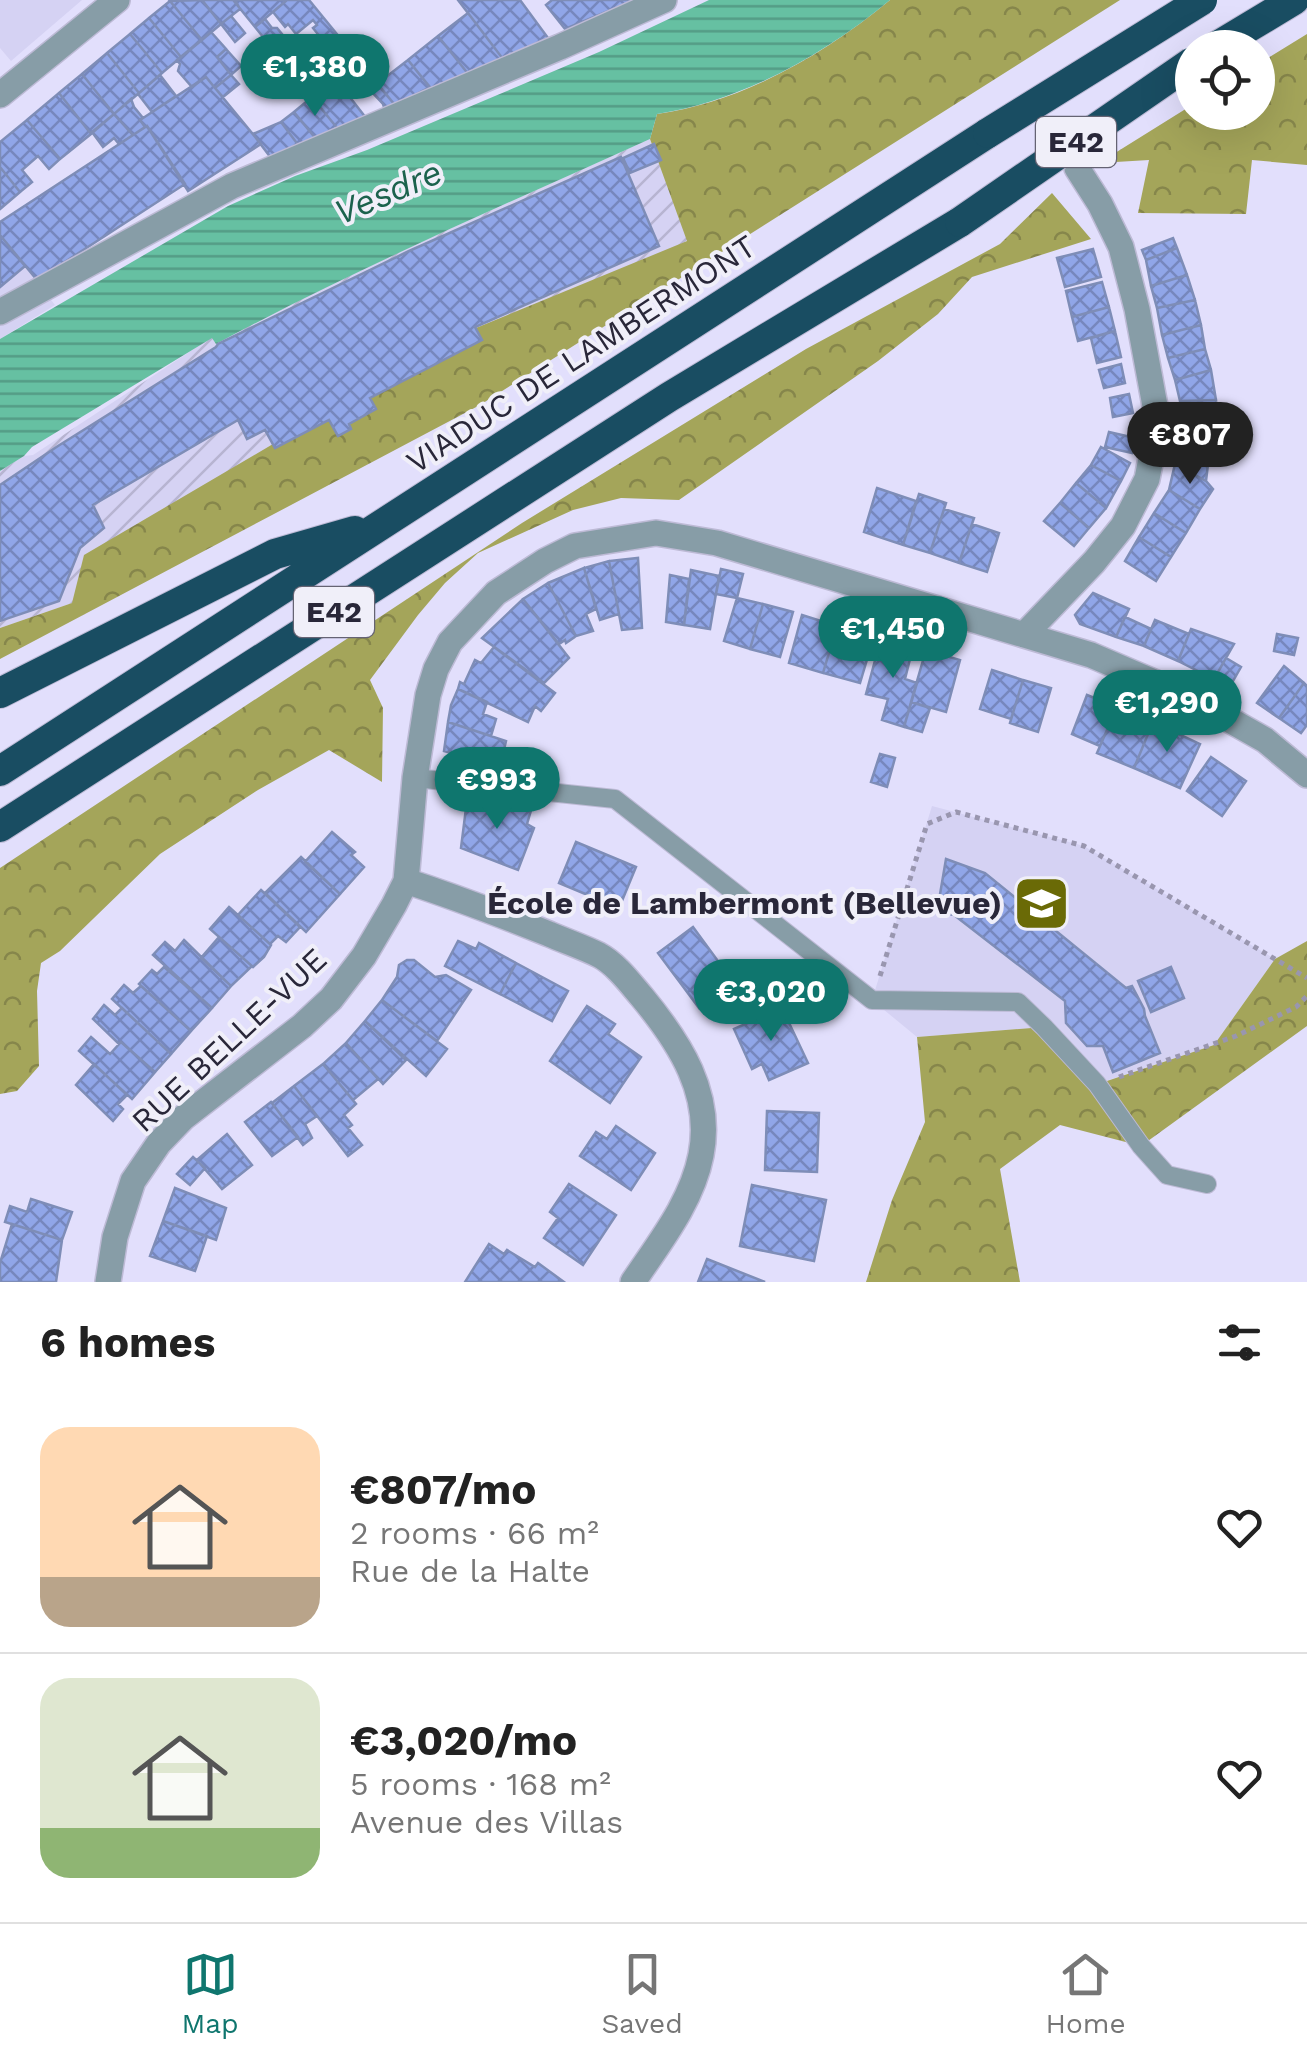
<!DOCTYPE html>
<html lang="en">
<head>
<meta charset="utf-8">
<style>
	:root { --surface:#fff; --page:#f6f6f6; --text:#222; --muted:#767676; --line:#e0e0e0; --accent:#0f766e }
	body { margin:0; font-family:"Work Sans",sans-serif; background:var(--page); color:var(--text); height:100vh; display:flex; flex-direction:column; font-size:38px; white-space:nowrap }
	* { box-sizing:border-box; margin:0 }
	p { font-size:32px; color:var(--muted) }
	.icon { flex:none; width:55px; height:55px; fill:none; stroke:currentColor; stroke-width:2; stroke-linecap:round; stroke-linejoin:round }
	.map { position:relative; height:1282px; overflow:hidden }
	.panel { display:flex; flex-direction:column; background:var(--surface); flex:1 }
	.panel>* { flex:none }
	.controls { position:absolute; left:1175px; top:30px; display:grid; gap:20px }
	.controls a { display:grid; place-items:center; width:100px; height:100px; border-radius:50%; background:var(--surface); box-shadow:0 10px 40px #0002; font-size:50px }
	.price { position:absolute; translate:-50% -85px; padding:0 22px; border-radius:35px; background:var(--accent); color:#fff; font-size:32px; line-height:65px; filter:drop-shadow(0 2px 5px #0008) }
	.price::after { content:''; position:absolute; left:50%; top:60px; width:30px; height:22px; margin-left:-15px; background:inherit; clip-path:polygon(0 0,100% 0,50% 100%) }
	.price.on { background:#222; color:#fff }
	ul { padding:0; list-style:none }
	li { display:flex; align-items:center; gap:30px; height:250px; padding:0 40px }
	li+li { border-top:2px solid var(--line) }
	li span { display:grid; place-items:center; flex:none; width:280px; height:200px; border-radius:30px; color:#555 }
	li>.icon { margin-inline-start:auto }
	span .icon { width:120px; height:120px; fill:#fffc; stroke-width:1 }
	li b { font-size:42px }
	h2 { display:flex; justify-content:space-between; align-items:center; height:120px; padding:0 40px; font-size:42px }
	.menu { display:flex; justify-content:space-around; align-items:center; height:140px; border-top:2px solid var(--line); background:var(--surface); font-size:28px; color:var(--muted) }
	.menu a { display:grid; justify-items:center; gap:5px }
	.menu .on { color:var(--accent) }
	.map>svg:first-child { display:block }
	.built { fill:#d5d2f3 }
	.industrial { fill:url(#industrial-furrows) }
	.forest { fill:url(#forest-crowns) }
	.water { fill:url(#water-rules) }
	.building { fill:url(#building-cross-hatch); stroke:#7e8db7; stroke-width:2.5 }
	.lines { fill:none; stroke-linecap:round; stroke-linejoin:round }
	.service-casing { stroke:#bdbad5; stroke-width:20 }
	.minor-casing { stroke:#bdbad5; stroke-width:28 }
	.motorway-casing { stroke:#bdbad5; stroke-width:32 }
	.path { stroke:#9996af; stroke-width:5; stroke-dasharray:5 5; stroke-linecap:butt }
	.service { stroke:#879da7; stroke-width:18 }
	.minor { stroke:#879da7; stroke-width:25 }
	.motorway { stroke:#194d62; stroke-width:30 }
	.motorway-bridge-casing { stroke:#bdbad5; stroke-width:32; stroke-linecap:butt }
	.motorway-bridge { stroke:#194d62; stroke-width:30 }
	.labels { text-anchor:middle; stroke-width:8; stroke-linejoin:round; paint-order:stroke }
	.shield { fill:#f0eff9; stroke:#656373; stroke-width:2.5 }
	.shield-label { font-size:30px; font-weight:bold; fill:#292739 }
	.street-label { font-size:32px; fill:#292739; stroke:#f0eff9 }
	.poi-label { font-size:32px; font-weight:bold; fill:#292739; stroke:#f0eff9; text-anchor:end }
	.water-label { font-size:35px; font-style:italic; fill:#1b624d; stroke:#f0eff9 }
</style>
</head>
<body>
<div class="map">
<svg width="1307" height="1282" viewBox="0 0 1307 1282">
	<defs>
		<pattern id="industrial-furrows" width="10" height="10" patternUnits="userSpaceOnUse" patternTransform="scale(2.5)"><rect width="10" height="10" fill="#d5d2f3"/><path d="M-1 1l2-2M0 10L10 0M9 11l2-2" fill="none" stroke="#b7b4d1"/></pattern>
		<pattern id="forest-crowns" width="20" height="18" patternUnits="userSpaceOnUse" patternTransform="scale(2.5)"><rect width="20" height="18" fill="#a4a55a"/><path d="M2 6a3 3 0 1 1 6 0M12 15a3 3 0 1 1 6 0" fill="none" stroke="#86864b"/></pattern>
		<pattern id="water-rules" width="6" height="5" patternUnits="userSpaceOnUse" patternTransform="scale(2.5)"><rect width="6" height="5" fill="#66c0a2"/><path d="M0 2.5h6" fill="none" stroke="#549c85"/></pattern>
		<pattern id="building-cross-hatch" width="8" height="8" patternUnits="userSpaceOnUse" patternTransform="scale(2.5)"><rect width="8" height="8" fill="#90a6e8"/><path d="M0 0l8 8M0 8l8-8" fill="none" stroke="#7687bd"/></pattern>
	</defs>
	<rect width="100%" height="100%" fill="#e2dffc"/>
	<path class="built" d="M 0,0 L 82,0 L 11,61 L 0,48 Z
		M 0,235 L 55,305 L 0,339 Z
		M 932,806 L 1084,846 L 1275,959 L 1214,1045 L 1097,1084 L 1044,1027 L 917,1037 L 872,1000 Z"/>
	<path class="industrial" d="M 650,139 L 688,240 L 72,603 L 0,628 L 0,471 L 24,456 L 33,455 L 212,337 L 217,343 L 273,313 L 405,249 Z"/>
	<path class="forest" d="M 890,0 L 1120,0 L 480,405 L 0,659 L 0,628 L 72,603 L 84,555 L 273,444 L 480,338 L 476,328 L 687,241 L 650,139 L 657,114 C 742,102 824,55 890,0 Z
		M 1307,34 L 1307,165 L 1252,160 L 1246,214 L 1138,213 L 1149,160 L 1099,163 L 1192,105 L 1192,112 L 1258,112 L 1258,64 Z
		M 1052,193 L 1091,239 L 972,277 L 938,314 L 878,361 L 679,500 L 621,498 L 573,510 L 478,553 L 445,583 L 418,615 L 370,680 L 383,708 L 382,782 L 329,750 L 258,790 L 160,854 L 60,951 L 41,963 L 37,991 L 39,1066 L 17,1091 L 0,1094 L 0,868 L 522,523 L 806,349 L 1000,244 Z
		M 1307,941 L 1307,1026 L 1141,1146 L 1060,1125 L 1000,1169 L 1020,1282 L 866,1282 L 892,1200 L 925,1122 L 917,1037 L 1044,1027 L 1098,1084 L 1214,1045 L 1275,959 Z"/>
	<path class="water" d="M 709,0 L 890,0 C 824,55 742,101 657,114 L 650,139 C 504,205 357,268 216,344 L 212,338 L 32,447 L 24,456 L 0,471 L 0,339 L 228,206 L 295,176 L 367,150 L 495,96 L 599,52 Z"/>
	<path class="building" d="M 202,0 L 235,0 L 240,9 L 221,24 Z
		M 202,0 L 221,24 L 202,40 L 170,1 Z
		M 287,0 L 255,27 L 234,1 L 235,0 Z
		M 287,0 L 309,0 L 395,105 L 385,110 L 383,104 L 366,86 L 364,87 L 344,60 L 341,63 L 313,28 L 317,25 L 313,20 L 296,34 L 288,24 L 285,27 L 273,12 Z
		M 458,0 L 520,0 L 548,38 L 503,59 Z
		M 552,0 L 635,0 L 565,29 L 546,5 Z
		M 170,1 L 202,40 L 181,57 L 149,18 Z
		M 468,13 L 503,59 L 469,75 L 438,36 Z
		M 231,16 L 245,33 L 235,42 L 221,24 Z
		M 149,18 L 181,57 L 162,73 L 130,34 Z
		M 265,19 L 272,28 L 277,28 L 287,40 L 291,37 L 324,78 L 331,73 L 366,118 L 338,129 L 255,27 Z
		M 211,32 L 226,49 L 217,57 L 231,75 L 215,88 L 206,77 L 192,87 L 178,71 L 180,64 L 177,60 Z
		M 130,34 L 162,73 L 139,93 L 107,53 Z
		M 438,36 L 469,75 L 431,89 L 408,60 Z
		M 226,49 L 241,66 L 231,75 L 217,57 Z
		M 107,53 L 139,93 L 114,114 L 82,74 Z
		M 408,60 L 430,87 L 395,105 L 377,84 Z
		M 82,74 L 114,114 L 91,134 L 59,93 Z
		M 160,75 L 176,96 L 152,112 L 138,94 Z
		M 231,75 L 239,84 L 223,97 L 215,88 Z
		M 206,77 L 261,144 L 188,191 L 147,126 L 145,127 L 140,120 Z
		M 59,93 L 91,134 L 60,159 L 27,120 Z
		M 312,97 L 338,129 L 316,139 L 294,112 Z
		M 131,99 L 134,107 L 143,118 L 140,120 L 145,127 L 133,135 L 114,114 Z
		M 294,112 L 316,139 L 299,146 L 281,122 Z
		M 114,114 L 133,135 L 119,144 L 114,138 L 103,147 L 92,132 Z
		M 27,120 L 60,159 L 49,169 L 38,156 L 22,170 L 32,182 L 20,192 L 0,167 L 0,142 Z
		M 281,122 L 299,146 L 271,158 L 253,134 Z
		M 147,126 L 185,184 L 37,280 L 0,235 L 0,222 Z
		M 654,144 L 661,160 L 630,173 L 623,158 Z
		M 621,157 L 659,246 L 475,327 L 482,340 L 370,398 L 376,409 L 349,424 L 351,429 L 338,436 L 329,420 L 275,448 L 265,430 L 247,439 L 238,420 L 93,505 L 104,528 L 80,548 L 59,601 L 0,621 L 0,485 L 58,446 L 216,347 L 218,344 L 409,251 Z
		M 0,167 L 20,192 L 0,209 Z
		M 0,235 L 25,266 L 0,287 Z
		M 1173,238 L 1177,248 L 1146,260 L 1142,250 Z
		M 1177,248 L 1187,275 L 1151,286 L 1146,260 Z
		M 1093,249 L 1101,277 L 1065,287 L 1057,258 Z
		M 1187,275 L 1195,300 L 1157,308 L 1151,286 Z
		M 1102,282 L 1109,307 L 1072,317 L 1066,291 Z
		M 1195,300 L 1201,325 L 1162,335 L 1157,308 Z
		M 1109,307 L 1115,331 L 1078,341 L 1072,317 Z
		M 1201,325 L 1205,349 L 1168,358 L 1162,335 Z
		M 1115,331 L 1121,357 L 1097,363 L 1091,338 Z
		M 1205,349 L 1211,370 L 1175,380 L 1168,358 Z
		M 1121,364 L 1125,383 L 1104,388 L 1099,370 Z
		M 1211,370 L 1216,400 L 1180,401 L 1175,380 Z
		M 1129,394 L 1133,413 L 1113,417 L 1110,398 Z
		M 1216,400 L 1217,430 L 1181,423 L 1180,401 Z
		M 1181,423 L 1217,430 L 1213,456 L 1180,446 Z
		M 1109,432 L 1135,438 L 1132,453 L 1105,447 Z
		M 1180,446 L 1209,456 L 1206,481 L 1175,464 Z
		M 1101,447 L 1130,463 L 1121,481 L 1091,465 Z
		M 1175,464 L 1206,481 L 1213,489 L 1200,509 L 1169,490 Z
		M 1091,465 L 1121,481 L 1106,508 L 1076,483 Z
		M 1076,483 L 1106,508 L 1089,528 L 1060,503 Z
		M 877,488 L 916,501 L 903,545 L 864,532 Z
		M 1169,490 L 1200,509 L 1186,533 L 1154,513 Z
		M 919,494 L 946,503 L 930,553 L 903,545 Z
		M 1060,503 L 1089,528 L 1074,546 L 1044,521 Z
		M 944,509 L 974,518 L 959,563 L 930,553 Z
		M 1154,513 L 1186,533 L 1171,557 L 1139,537 Z
		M 972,524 L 999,533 L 987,572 L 959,563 Z
		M 1139,537 L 1171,557 L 1156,581 L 1125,561 Z
		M 638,558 L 642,628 L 622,630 L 609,561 Z
		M 609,561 L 619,614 L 600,620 L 584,568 Z
		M 584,568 L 596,609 L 586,614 L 593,631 L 576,636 L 548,583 Z
		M 721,569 L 743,574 L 737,598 L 716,594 Z
		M 691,570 L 719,576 L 710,629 L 684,625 Z
		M 670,575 L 689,579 L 684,625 L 666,622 Z
		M 548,583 L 576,636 L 566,643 L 565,640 L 559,644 L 523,599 Z
		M 1093,593 L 1129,609 L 1116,637 L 1080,624 L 1075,615 Z
		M 737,598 L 763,604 L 750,649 L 724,641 Z
		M 523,599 L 569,658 L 544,683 L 482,638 Z
		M 763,604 L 793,612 L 780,657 L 750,649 Z
		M 802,615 L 837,626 L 823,673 L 789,663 Z
		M 1125,617 L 1151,629 L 1144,646 L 1116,637 Z
		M 1155,620 L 1189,634 L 1178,661 L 1144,646 Z
		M 837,626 L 874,636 L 860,683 L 823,673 Z
		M 1191,629 L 1234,644 L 1214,679 L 1178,661 Z
		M 1277,634 L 1298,638 L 1294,655 L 1274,651 Z
		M 881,638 L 913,647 L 905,679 L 917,683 L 904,727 L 882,720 L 888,699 L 866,694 Z
		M 494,647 L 555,693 L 541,711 L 535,706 L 528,722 L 458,689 L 460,682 L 464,684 L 475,660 L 481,663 Z
		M 926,650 L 960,660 L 946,712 L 911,702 Z
		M 1226,658 L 1241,667 L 1229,688 L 1214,679 Z
		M 1284,666 L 1304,683 L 1279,718 L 1257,703 Z
		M 992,670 L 1023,680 L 1011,719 L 980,709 Z
		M 1023,680 L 1051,688 L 1038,732 L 1010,723 Z
		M 1304,683 L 1307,686 L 1307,725 L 1301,733 L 1279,718 Z
		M 458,689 L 487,702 L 483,714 L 496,719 L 491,736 L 448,722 L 451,705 Z
		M 1087,695 L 1117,707 L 1100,746 L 1072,734 Z
		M 911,702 L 930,708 L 922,732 L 904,727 Z
		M 1117,707 L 1153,722 L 1134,768 L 1097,753 Z
		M 448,722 L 506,741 L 503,754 L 507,755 L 504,767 L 444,751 Z
		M 1153,722 L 1200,744 L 1180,788 L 1134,768 Z
		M 880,754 L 895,758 L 887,787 L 871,782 Z
		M 1211,757 L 1246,781 L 1222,816 L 1187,791 Z
		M 467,800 L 532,807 L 527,824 L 534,828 L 518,870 L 461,848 Z
		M 332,832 L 355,852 L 351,855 L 364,867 L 340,894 L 305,862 Z
		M 576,842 L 636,867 L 619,908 L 559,883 Z
		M 301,857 L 340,894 L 306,932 L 265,893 Z
		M 946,859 L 985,873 L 1126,988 L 1132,986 L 1144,1009 L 1145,1016 L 1160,1053 L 1113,1072 L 1103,1046 L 1087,1046 L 1066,1023 L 1065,1001 L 954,915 L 937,912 Z
		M 261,890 L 300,927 L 286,942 L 278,936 L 270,944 L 238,915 Z
		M 229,907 L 271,945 L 264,957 L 253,967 L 210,929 Z
		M 693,927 L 734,983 L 699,1008 L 658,953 Z
		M 219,937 L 252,966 L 231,986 L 201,958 Z
		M 184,940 L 231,986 L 212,1008 L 153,955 L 165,942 L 175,951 Z
		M 458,941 L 476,949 L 479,943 L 516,963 L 500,994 L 445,966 Z
		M 407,960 L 414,960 L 435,977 L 446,975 L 471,990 L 437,1041 L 382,1000 L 397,977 L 399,965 Z
		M 516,963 L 568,991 L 552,1021 L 500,994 Z
		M 164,967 L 212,1008 L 191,1031 L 139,984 L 152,970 L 157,974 Z
		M 1171,967 L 1184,998 L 1151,1012 L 1138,981 Z
		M 124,985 L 133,993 L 141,986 L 191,1031 L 171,1054 L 112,999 Z
		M 382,1000 L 447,1049 L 426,1076 L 365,1021 Z
		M 104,1005 L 115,1015 L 122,1008 L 171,1054 L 155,1072 L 121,1042 L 119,1044 L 93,1019 Z
		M 587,1006 L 615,1024 L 608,1034 L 641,1057 L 610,1103 L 550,1061 Z
		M 782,1008 L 808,1063 L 769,1080 L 762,1064 L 752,1069 L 734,1029 Z
		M 365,1021 L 406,1060 L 383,1084 L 346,1043 Z
		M 91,1037 L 110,1054 L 121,1042 L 155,1072 L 132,1099 L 79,1051 Z
		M 346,1043 L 378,1079 L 353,1100 L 323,1064 Z
		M 94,1064 L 127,1095 L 118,1104 L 123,1109 L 113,1121 L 76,1085 Z
		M 323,1064 L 356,1104 L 344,1115 L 352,1125 L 348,1128 L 362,1145 L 348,1156 L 294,1086 Z
		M 294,1086 L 317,1116 L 305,1124 L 312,1138 L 303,1145 L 272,1103 Z
		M 271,1102 L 298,1137 L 272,1156 L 245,1122 Z
		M 767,1111 L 819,1113 L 817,1172 L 765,1170 Z
		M 616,1126 L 655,1153 L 631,1190 L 580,1156 L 596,1132 L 607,1139 Z
		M 227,1134 L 252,1165 L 222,1189 L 197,1160 Z
		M 193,1157 L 205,1168 L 190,1185 L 177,1174 Z
		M 569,1184 L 616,1215 L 583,1265 L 544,1238 L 558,1218 L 550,1212 Z
		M 752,1185 L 826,1200 L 814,1261 L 740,1246 Z
		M 175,1188 L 226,1208 L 216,1240 L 163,1221 Z
		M 31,1199 L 72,1212 L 62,1240 L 5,1222 L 10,1206 L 27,1212 Z
		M 163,1221 L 207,1236 L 195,1271 L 150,1256 Z
		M 12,1224 L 62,1240 L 56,1282 L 0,1282 L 0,1263 Z
		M 489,1244 L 504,1254 L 507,1250 L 535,1267 L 538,1263 L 564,1282 L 465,1282 Z
		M 707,1259 L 765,1282 L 698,1282 Z"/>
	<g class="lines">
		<defs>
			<path id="service" d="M 415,778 L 615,799 L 872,1000 L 1018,1002 L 1044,1027 L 1097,1084 L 1141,1146 L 1167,1175 L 1207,1184"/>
			<path id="minor" d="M 0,95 L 117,0
				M 0,312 L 232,186 L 560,47 L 664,0
				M 1024,635 L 1094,562 L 1123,526 L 1147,479 L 1158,422 L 1137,309 L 1121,247 L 1100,204 L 1077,168
				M 406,881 C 455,897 502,915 549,934 C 565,941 583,947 599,955 C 616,964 630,983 642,997 C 680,1043 713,1094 701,1155 C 692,1202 659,1243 633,1282
				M 108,1282 L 115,1237 L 133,1181 L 159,1143 L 183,1118 L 302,1026 L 331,999 L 364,956 L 394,905 L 406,881 L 415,778 L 428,695 L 436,669 L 450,642 L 496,593 L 545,561 L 575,546 L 656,533 L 717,543 L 1091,655 L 1189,697 L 1265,740 L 1307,775"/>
			<path id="motorway" d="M 1214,48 L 1294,0
				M 0,693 L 275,554 L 355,531
				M 0,771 L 988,133
				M 0,827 L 669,397 L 960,222"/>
		</defs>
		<use href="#service" class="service-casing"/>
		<use href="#minor" class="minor-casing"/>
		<use href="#motorway" class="motorway-casing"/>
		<path class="path" d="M 880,976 L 927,824 L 956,812 L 1084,846 L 1307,978
			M 1119,1077 L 1236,1036 L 1296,1007 L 1307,996"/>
		<use href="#service" class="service"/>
		<use href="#minor" class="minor"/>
		<use href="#motorway" class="motorway"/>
		<defs>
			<path id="motorway-bridge" d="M 988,133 L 1202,0
				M 960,222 L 1192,62"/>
		</defs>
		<use href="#motorway-bridge" class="motorway-bridge-casing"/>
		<use href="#motorway-bridge" class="motorway-bridge"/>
	</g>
	<defs>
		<symbol id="school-square" viewBox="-11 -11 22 22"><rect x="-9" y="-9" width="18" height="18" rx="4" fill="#6a6a06" stroke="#f0eff9"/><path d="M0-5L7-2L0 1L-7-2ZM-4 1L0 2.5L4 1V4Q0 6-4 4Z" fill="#fff"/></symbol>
	</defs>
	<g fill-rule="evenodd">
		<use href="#school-square" x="1010" y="872" width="63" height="63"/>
	</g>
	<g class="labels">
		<g class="shield">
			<rect x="1036" y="117" width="80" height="50" rx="8"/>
			<rect x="294" y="587" width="80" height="50" rx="8"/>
		</g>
		<g class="shield-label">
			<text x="1076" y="152">E42</text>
			<text x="334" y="622">E42</text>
		</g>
		<g class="street-label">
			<text transform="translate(581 354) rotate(-33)" y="11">VIADUC DE LAMBERMONT</text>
			<text transform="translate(229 1040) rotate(-43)" y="11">RUE BELLE-VUE</text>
		</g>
		<g class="poi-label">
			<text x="1002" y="914">École de Lambermont (Bellevue)</text>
		</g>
		<g class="water-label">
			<text transform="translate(388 192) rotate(-23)" y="12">Vesdre</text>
		</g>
	</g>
</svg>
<div class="controls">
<a><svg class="icon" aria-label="locate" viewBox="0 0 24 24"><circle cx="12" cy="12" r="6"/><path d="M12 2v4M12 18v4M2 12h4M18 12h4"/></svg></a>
</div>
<b class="price" style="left:315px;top:119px">€1,380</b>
<b class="price on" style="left:1190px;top:487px">€807</b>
<b class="price" style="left:893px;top:681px">€1,450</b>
<b class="price" style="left:1167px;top:755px">€1,290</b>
<b class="price" style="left:497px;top:832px">€993</b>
<b class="price" style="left:771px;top:1044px">€3,020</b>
</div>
<section class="panel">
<h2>6 homes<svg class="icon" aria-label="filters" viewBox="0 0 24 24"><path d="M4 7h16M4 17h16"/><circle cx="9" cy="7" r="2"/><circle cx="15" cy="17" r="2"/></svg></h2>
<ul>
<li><span style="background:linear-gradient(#ffd9b3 75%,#b9a48a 0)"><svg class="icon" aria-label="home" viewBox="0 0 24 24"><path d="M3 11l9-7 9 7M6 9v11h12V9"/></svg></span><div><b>€807/mo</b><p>2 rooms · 66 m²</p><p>Rue de la Halte</p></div><svg class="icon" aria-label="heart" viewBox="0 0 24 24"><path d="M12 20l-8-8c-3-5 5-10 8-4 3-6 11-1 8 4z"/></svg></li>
<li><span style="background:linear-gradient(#dfe7d0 75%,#8fb573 0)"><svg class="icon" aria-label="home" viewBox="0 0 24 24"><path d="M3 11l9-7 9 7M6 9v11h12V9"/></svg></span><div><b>€3,020/mo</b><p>5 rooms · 168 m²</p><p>Avenue des Villas</p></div><svg class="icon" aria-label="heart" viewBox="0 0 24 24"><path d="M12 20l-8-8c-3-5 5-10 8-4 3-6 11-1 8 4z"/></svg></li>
</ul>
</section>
<nav class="menu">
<a class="on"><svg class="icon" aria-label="map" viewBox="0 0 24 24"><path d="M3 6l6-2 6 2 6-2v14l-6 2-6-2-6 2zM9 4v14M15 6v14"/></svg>Map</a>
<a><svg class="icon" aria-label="saved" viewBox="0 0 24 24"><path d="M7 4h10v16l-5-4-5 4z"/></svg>Saved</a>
<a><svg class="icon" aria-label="home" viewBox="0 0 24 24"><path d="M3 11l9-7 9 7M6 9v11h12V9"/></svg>Home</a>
</nav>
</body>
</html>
